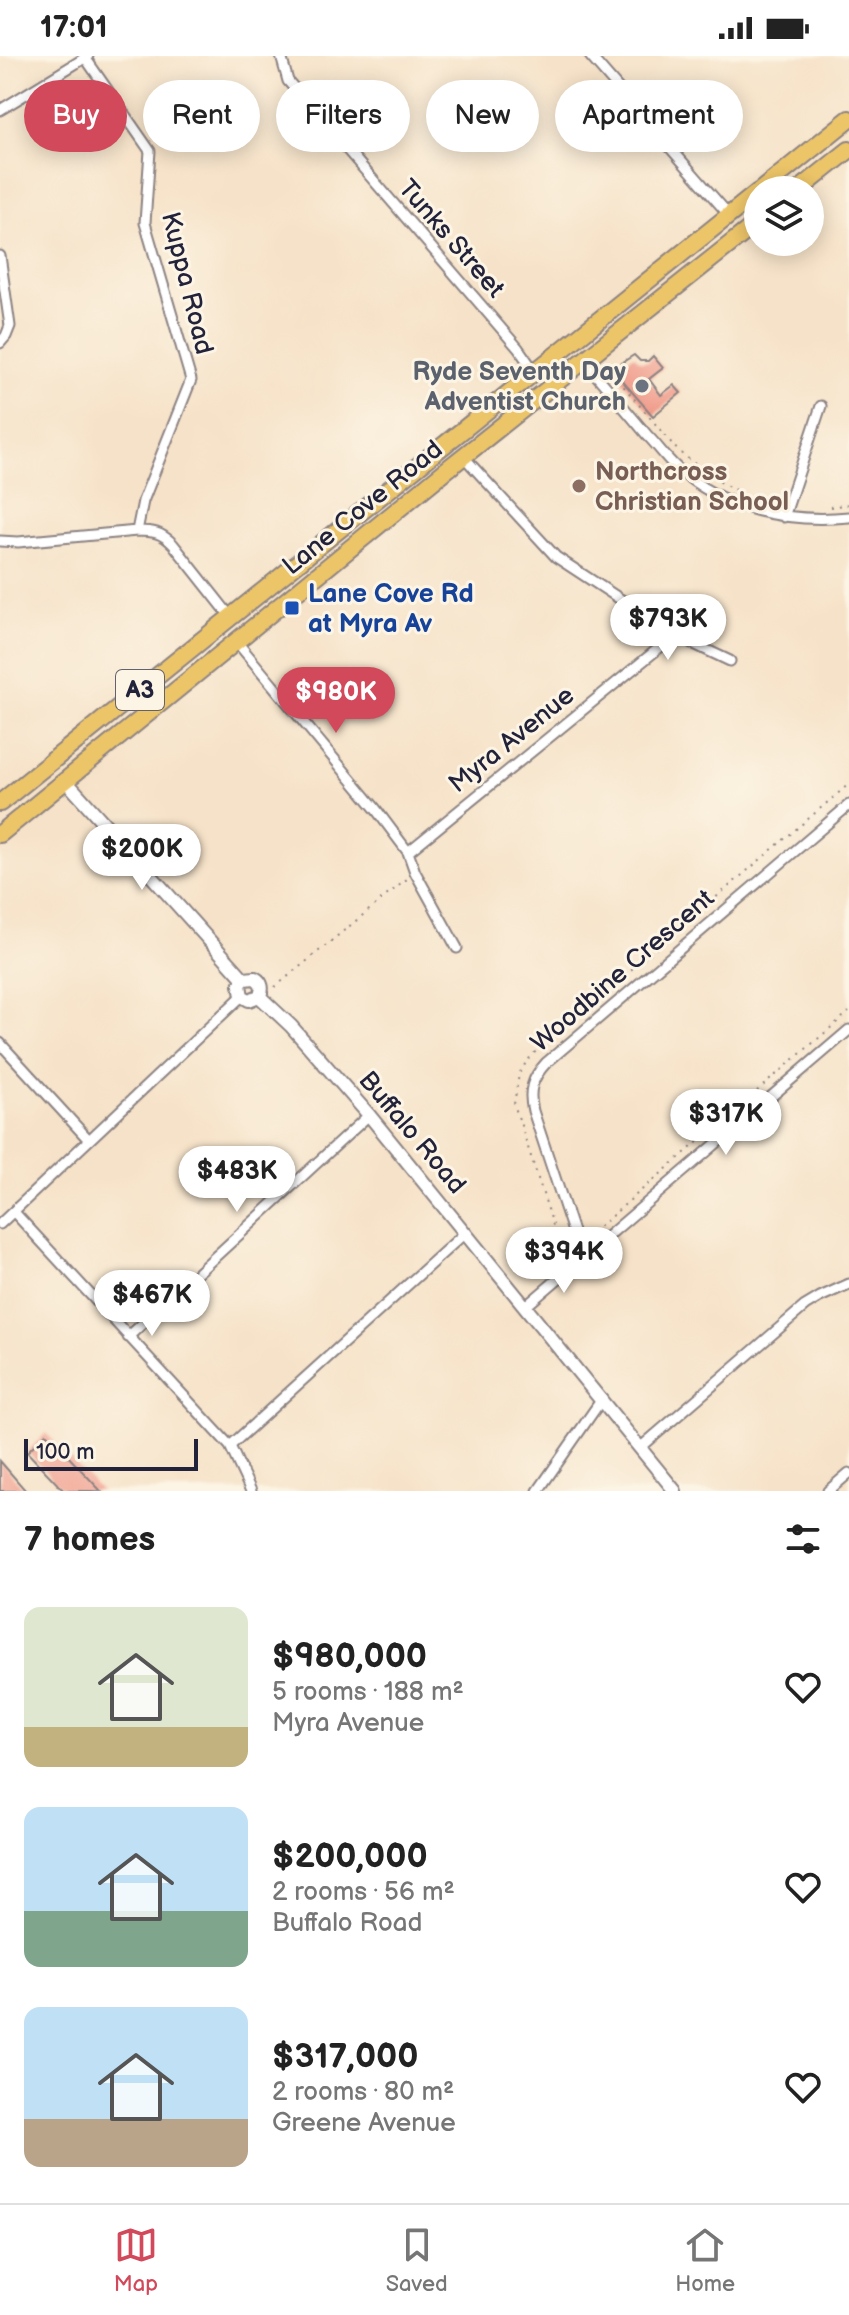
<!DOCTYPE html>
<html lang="en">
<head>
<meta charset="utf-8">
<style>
	:root { --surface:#fff; --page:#f2f2f2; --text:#222; --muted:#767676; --line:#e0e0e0; --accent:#d1495b }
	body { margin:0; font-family:"Balsamiq Sans",sans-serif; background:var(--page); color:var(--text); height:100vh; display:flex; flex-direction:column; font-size:30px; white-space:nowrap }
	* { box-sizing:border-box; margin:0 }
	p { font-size:26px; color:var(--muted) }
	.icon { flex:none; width:44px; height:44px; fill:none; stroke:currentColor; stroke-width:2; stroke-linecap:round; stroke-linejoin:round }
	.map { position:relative; height:1435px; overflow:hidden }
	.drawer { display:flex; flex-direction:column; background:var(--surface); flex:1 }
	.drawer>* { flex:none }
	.banner { position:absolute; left:24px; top:24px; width:802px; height:72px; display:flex; gap:16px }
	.controls { position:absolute; left:744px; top:120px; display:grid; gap:16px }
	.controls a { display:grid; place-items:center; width:80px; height:80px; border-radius:50%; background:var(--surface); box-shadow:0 4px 20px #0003; font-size:40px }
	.scale { position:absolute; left:24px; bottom:20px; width:174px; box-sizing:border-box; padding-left:8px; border:4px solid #22223b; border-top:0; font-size:22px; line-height:28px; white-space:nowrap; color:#22223b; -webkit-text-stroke:6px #fcf5e5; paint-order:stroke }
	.price { position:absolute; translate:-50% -68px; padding:0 18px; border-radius:28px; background:#fff; color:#222; font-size:26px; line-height:52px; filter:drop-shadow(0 2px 4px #0008) }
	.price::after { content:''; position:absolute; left:50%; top:48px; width:24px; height:18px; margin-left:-12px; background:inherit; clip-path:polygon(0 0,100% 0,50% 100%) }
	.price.on { background:var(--accent); color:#fff }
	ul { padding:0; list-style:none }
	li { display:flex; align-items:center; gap:24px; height:200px; padding:0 24px }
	li span { display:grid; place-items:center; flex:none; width:224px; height:160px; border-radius:16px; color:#555 }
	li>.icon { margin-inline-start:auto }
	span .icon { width:96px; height:96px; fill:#fffc; stroke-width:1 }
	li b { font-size:34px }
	h2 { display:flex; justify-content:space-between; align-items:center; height:96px; padding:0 24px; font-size:34px }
	.chip { padding:0 28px; border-radius:36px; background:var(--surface); box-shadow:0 4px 20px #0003; font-size:28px; line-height:72px }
	.chip.on { background:var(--accent); color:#fff }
	.status { display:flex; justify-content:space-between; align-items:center; height:56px; padding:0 40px; background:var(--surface); direction:ltr }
	.status svg { height:22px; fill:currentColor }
	.menu { display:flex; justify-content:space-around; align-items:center; height:112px; border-top:2px solid var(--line); background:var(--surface); font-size:22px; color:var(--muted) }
	.menu a { display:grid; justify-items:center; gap:4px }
	.menu .on { color:var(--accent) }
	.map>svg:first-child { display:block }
	.building { fill:#f09a89 }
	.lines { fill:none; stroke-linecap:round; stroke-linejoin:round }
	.minor-casing { stroke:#8c8282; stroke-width:13 }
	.tertiary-casing { stroke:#8c8282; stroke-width:16 }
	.trunk-casing { stroke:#8c8282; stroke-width:20 }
	.path { stroke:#8c8282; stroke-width:2; stroke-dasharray:2 6; stroke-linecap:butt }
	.minor { stroke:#fff; stroke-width:9 }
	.tertiary { stroke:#fff; stroke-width:12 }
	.trunk { stroke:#edc569; stroke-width:16 }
	.worship-dot { fill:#6b7280; stroke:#fcf5e5; stroke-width:3 }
	.education-dot { fill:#8d6e63; stroke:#fcf5e5; stroke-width:3 }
	.transit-dot { fill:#1a4fb4; stroke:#fcf5e5; stroke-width:3 }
	.labels { text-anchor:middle; stroke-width:6; stroke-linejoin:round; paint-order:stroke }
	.shield { fill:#fcf5e5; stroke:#63616e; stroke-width:2 }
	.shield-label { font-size:24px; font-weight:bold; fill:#22223b }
	.street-label { font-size:26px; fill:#22223b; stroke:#fcf5e5 }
	.worship-label { font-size:26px; font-weight:bold; fill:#5b616d; stroke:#fcf5e5; text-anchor:end }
	.education-label { font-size:26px; font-weight:bold; fill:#785e54; stroke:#fcf5e5; text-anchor:start }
	.transit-label { font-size:26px; font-weight:bold; fill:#164399; stroke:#fcf5e5; text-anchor:start }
</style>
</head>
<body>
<div class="status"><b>17:01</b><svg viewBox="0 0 49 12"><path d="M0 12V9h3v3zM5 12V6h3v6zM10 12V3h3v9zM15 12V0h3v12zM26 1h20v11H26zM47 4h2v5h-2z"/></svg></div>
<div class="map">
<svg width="849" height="1435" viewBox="0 0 849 1435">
	<rect width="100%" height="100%" fill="#fcf5e5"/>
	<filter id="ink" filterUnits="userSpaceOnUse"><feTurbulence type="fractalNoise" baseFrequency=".0125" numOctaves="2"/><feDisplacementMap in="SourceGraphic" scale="16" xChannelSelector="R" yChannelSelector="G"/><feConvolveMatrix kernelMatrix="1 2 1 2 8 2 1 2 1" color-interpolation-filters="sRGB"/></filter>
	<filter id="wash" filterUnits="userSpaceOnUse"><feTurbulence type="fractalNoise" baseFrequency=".006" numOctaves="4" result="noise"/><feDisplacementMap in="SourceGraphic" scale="32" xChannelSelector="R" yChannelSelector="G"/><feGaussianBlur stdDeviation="1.8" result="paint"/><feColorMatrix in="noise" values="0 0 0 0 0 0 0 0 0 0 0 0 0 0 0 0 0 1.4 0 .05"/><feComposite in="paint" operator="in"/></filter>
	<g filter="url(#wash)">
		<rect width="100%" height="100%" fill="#f6e2c8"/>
		<g id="blocks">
			<path class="building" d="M 634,299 L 640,305 L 648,305 L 653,300 L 663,312 L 649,323 L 661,339 L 674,329 L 681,337 L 653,360 L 612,313 Z
				M 46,1377 L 101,1435 L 64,1435 L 27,1396 Z
				M 0,1405 L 26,1435 L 0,1435 Z"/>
		</g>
	</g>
	<g filter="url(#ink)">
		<use href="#blocks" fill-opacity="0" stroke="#8c8282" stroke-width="2"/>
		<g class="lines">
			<defs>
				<path id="minor" d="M 84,0 L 150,95 L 145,167 L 191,324 L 143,445 L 137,475
					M 281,0 L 288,25 L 518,292 L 535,316
					M 590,0 L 729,159
					M 0,54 L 88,0
					M 0,200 L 10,270 L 6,280 L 0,287
					M 583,304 C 604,328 626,354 647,379 C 657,389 666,402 676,411 C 723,454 787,467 849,461
					M 463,400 L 556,501 L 675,579 L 730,605
					M 784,461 L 821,350
					M 0,485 L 18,486 L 137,475 C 153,475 161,476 173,488 L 230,560
					M 236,585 L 375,752 L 408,796 L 415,816 L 457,892
					M 408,796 L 675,579
					M 0,987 L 89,1084
					M 14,1156 L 230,1390 L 251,1435
					M 0,1168 L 242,940
					M 582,1203 L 533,1055 C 528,1035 532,1022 546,1007 L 849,749
					M 525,1251 L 849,974
					M 128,1281 L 369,1059
					M 230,1390 L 466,1176
					M 640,1392 L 805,1250 L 820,1241 L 849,1228
					M 538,1435 L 602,1343
					M 828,1435 L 849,1417"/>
				<path id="tertiary" d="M 66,725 L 244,923
					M 244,923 L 240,929 L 242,940 L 249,944 L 259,940
					M 244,923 L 255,922 C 262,926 264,933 259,940
					M 259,940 L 291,970 L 369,1059 L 675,1435"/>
				<path id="trunk" d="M 761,134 L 849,63
					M 799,134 L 849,94
					M 0,747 L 758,136
					M 0,778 L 450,411 L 758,166"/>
			</defs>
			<use href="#minor" class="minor-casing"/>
			<use href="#tertiary" class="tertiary-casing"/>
			<use href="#trunk" class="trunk-casing"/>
			<path class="path" d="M 603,306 L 679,396 L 723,428 L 746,439
				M 830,451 L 849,448
				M 275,931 L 407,823
				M 587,1181 L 849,956
				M 563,1200 L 514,1048 L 519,1018 L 527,1005 L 538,993 L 849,728"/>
			<use href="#minor" class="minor"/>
			<use href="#tertiary" class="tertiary"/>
			<use href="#trunk" class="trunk"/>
		</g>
	</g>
	<circle class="worship-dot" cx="642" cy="330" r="8"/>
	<circle class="education-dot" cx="579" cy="430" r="8"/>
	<rect class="transit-dot" x="284" y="544" width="16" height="16" rx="4"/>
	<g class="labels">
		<rect class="shield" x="116" y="614" width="48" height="40" rx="6"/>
		<g class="shield-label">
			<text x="140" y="642">A3</text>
		</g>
		<g class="street-label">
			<text transform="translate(452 182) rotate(49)" y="9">Tunks Street</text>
			<text transform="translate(188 227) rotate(76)" y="9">Kuppa Road</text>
			<text transform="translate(362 451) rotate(-39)" y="9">Lane Cove Road</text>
			<text transform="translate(511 683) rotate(-39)" y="9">Myra Avenue</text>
			<text transform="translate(622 914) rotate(-41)" y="9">Woodbine Crescent</text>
			<text transform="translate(413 1076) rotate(50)" y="9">Buffalo Road</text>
		</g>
		<g class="worship-label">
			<text x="626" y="324">Ryde Seventh Day<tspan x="626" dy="30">Adventist Church</tspan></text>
		</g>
		<g class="education-label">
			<text x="595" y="424">Northcross<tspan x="595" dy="30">Christian School</tspan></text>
		</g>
		<g class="transit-label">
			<text x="308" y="546">Lane Cove Rd<tspan x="308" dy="30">at Myra Av</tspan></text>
		</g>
	</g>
</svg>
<div class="controls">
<a><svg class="icon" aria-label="layers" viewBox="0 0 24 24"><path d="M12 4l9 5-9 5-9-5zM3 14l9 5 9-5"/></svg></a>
</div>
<div class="scale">100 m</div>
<b class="price" style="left:668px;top:606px">$793K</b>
<b class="price on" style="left:336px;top:679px">$980K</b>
<b class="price" style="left:142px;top:836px">$200K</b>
<b class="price" style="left:726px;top:1101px">$317K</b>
<b class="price" style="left:237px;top:1158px">$483K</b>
<b class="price" style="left:564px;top:1239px">$394K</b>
<b class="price" style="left:152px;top:1282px">$467K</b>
<div class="banner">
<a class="chip on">Buy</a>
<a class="chip">Rent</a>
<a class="chip">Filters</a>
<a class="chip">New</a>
<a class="chip">Apartment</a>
</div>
</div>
<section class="drawer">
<h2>7 homes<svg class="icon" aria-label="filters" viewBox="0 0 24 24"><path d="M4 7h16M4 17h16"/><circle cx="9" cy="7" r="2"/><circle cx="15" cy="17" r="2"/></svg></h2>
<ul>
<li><span style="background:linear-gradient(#dfe7d0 75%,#c2b280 0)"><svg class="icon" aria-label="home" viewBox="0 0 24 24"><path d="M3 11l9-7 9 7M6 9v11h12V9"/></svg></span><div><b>$980,000</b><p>5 rooms · 188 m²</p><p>Myra Avenue</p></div><svg class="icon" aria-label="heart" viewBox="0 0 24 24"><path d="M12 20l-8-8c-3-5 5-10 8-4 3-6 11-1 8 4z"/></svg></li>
<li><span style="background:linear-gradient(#bfe0f5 65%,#7fa58c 0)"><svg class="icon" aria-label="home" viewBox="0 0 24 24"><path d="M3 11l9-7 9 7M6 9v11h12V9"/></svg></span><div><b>$200,000</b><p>2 rooms · 56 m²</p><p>Buffalo Road</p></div><svg class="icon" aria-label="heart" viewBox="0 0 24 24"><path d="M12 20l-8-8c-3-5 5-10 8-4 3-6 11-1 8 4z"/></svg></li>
<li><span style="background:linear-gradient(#bfe0f5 70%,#b9a48a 0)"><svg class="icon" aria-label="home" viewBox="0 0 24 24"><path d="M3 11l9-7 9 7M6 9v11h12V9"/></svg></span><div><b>$317,000</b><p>2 rooms · 80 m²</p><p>Greene Avenue</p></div><svg class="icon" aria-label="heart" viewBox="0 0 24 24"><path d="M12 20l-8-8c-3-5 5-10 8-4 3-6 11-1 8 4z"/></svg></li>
</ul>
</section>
<nav class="menu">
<a class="on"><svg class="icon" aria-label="map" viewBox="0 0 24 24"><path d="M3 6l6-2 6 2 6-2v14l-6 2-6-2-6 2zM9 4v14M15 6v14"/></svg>Map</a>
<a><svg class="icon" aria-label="saved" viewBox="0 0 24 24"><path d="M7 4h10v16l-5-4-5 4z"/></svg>Saved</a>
<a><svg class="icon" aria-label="home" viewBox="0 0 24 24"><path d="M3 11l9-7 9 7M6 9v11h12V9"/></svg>Home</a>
</nav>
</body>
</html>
